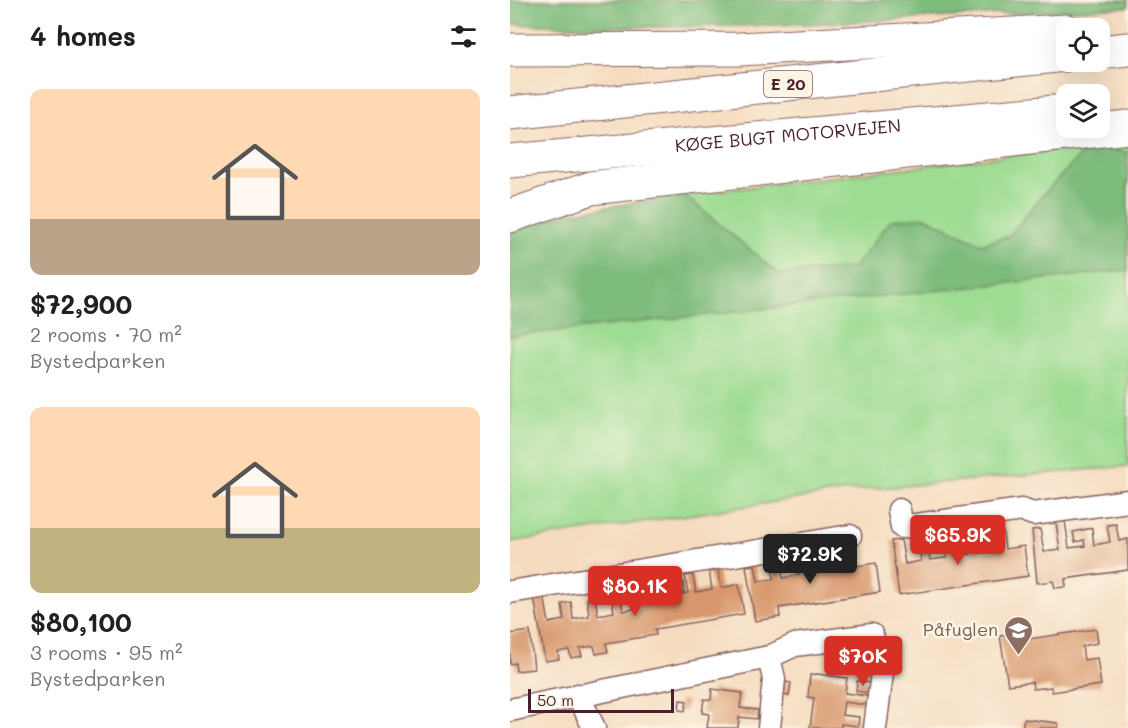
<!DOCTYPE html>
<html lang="en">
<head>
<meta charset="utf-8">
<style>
	:root { --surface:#fff; --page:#f6f6f6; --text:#202124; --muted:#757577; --accent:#d93025 }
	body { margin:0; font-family:Mali,sans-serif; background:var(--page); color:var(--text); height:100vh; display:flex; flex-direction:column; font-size:22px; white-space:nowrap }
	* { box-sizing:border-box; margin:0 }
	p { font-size:20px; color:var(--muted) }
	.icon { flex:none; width:33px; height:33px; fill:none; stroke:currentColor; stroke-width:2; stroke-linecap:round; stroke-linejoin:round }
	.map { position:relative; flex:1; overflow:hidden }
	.details { display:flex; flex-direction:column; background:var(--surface); width:510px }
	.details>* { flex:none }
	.tools { position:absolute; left:546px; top:18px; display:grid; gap:12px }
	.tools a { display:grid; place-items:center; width:54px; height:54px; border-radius:12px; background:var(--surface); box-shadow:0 6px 24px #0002; font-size:30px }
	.scale { position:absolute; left:18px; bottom:15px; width:146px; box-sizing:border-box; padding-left:6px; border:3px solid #4a1f2b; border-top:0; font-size:16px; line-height:21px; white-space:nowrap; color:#4a1f2b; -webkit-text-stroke:4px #fcf5e5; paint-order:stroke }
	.price { position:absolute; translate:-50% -51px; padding:0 14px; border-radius:6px; background:var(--accent); color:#fff; font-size:20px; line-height:39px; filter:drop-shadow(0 2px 3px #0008) }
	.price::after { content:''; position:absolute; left:50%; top:36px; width:18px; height:14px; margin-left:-9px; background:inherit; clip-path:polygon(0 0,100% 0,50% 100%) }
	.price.on { background:#222; color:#fff }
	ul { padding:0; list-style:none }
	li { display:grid; align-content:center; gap:12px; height:318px; padding:0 30px }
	li span { display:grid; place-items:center; height:186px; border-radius:12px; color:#555 }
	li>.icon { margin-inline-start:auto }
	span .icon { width:108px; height:108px; fill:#fffc; stroke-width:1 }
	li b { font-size:26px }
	h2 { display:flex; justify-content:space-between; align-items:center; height:72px; padding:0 30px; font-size:26px }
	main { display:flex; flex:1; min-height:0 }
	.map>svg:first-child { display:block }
	.green { fill:#9ddc92; stroke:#747e5e; stroke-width:1.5 }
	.forest { fill:#7ebc7c; stroke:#646e54; stroke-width:1.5 }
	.building { fill:#d8976c }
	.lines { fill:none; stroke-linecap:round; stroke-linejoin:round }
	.street-casing { stroke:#86615f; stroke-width:25 }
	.highway-casing { stroke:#86615f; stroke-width:35 }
	.street { stroke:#fff; stroke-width:22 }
	.highway { stroke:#fff; stroke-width:33 }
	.labels { text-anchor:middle; stroke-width:5; stroke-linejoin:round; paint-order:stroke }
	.shield { fill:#fcf5e5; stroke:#7f5f63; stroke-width:1.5 }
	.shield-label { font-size:16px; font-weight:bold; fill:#4a1f2b }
	.street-label { font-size:18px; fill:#4a1f2b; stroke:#fcf5e5 }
	.education-label { font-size:18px; fill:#785e54; stroke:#fcf5e5; text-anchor:end }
</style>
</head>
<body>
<main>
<section class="details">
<h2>4 homes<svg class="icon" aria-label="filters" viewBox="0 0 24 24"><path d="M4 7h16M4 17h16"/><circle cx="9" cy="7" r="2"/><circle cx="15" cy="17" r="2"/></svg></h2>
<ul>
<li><span style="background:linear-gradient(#ffd9b3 70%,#b9a48a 0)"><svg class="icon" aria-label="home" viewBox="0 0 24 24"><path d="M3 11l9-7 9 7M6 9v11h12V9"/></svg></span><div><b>$72,900</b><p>2 rooms · 70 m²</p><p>Bystedparken</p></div></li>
<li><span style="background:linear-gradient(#ffd9b3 65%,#c2b280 0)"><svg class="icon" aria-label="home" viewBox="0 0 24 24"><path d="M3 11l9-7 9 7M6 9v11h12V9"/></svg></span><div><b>$80,100</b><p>3 rooms · 95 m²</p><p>Bystedparken</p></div></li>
</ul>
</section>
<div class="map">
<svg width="618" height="728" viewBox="0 0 618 728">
	<rect width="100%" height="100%" fill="#fcf5e5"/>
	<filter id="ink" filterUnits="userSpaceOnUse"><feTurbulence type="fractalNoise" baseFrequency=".0167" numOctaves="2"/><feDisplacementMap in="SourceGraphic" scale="12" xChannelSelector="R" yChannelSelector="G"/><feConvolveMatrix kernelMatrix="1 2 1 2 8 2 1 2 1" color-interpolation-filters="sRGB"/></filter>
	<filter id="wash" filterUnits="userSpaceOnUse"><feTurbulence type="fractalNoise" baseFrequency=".008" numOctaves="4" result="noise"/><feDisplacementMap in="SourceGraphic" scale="24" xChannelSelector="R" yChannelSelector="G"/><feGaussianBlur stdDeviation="1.35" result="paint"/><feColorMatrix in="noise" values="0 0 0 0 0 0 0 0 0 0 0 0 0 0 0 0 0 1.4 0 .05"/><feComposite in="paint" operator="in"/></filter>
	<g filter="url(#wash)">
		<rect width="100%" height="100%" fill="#f5dcbf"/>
		<path class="green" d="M 618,141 L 618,466 L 337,491 L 0,542 L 0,232 L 54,214 L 174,195 Z"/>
		<path class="forest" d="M 0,0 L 618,0 L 618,7 C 413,18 206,34 0,24 Z
			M 580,145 L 618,153 L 618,270 L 0,336 L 0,232 L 54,214 L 174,195 L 269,274 L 344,268 L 381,220 L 415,217 L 471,244 L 499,236 L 531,197 Z"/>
		<g id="blocks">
			<path class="building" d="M 555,521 L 559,548 L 575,546 L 574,540 L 565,542 L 563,532 L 582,528 L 584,545 L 600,542 L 597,525 L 606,524 L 609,541 L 618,539 L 618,570 L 555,579 L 556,587 L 545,588 L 543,581 L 527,583 L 522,530 L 530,529 L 534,552 L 550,550 L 546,523 Z
				M 442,532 L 445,556 L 461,554 L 459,537 L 468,535 L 471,553 L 486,550 L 484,533 L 493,532 L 495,549 L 514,546 L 518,576 L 389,595 L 381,541 L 391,540 L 395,564 L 411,561 L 408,537 L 416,536 L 420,560 L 436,558 L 433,534 Z
				M 345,549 L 347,566 L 366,563 L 370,592 L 269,608 L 270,617 L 245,621 L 236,566 L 245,565 L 248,581 L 264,579 L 261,562 L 270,561 L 273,578 L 289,575 L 286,558 L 295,557 L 298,573 L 314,571 L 311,554 L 320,553 L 323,569 L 339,567 L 336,554 L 326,556 L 326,552 Z
				M 208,570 L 211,588 L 229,584 L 234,614 L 145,629 L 146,635 L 96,643 L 98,652 L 86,654 L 84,646 L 70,648 L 72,656 L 61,658 L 59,650 L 48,652 L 49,659 L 35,661 L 24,597 L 34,595 L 39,623 L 54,620 L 52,604 L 61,602 L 63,619 L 79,616 L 77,599 L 85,598 L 88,615 L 104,612 L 101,595 L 110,594 L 113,611 L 129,608 L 125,584 L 134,583 L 136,600 L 153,597 L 150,580 L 159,579 L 161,596 L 178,593 L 175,576 L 183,575 L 186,592 L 202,589 L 199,572 Z
				M 173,582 L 174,592 L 166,593 L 164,584 Z
				M 586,629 L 588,643 L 572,646 L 574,660 L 587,658 L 591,685 L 542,692 L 541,687 L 523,689 L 522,682 L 498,685 L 490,636 L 518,632 L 519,639 Z
				M 20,631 L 24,669 L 6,671 L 5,663 L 0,664 L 0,634 Z
				M 307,674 L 337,678 L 335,693 L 358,696 L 357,705 L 334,702 L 332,715 L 349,717 L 348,726 L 331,724 L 331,728 L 300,728 L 304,698 L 298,697 L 300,675 Z
				M 347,681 L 360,683 L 358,693 L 346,691 Z
				M 276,682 L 281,683 L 279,696 L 274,695 Z
				M 202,689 L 232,693 L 230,708 L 248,710 L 247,719 L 229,717 L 228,728 L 197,728 L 199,714 L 192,713 L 194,699 L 201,700 Z
				M 170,700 L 177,701 L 175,711 L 169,710 Z
				M 514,719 L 548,723 L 548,728 L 512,728 Z"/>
		</g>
	</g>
	<g filter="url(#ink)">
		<use href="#blocks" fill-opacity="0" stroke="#86615f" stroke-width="1.5"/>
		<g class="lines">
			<defs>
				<path id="street" d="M 389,510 L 392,527 L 512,510 L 523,514 L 618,501
					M 0,592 L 340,536
					M 68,695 L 84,728
					M 0,710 L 259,657 L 285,645 L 362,635 L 372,673 L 365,728
					M 259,728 L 264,679 L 259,657"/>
				<g id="highway">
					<path d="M 0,50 L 230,49 L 556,31"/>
					<path d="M 590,52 L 618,49"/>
					<path d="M 0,113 L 556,55"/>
					<path id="s1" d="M 0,161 L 556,111"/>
					<path d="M 0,216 L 81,188 L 618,127"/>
				</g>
			</defs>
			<use href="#street" class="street-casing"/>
			<use href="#highway" class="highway-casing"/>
			<use href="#street" class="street"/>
			<use href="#highway" class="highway"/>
		</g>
	</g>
	<defs>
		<symbol id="school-pin" viewBox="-11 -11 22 30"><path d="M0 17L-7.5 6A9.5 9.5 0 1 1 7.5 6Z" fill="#8d6e63" stroke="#fcf5e5"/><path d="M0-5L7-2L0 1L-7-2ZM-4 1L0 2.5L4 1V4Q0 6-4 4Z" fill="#fff"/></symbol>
	</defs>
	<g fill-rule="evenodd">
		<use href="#school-pin" x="492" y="614" width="33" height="45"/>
	</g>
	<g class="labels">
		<rect class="shield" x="254" y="71" width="48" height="26" rx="4.5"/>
		<g class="shield-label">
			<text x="278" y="90">E 20</text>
		</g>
		<g class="street-label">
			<text dy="6" stroke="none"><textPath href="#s1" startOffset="279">KØGE BUGT MOTORVEJEN</textPath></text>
		</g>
		<g class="education-label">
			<text x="488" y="636">Påfuglen</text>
		</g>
	</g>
</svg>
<div class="tools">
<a><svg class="icon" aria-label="locate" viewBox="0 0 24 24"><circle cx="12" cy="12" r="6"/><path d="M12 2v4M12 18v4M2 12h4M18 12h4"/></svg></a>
<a><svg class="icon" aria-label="layers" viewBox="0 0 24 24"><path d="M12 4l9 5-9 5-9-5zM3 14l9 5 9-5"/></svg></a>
</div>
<div class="scale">50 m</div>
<b class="price" style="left:448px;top:566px">$65.9K</b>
<b class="price on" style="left:300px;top:585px">$72.9K</b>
<b class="price" style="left:125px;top:617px">$80.1K</b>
<b class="price" style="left:353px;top:687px">$70K</b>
</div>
</main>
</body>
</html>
